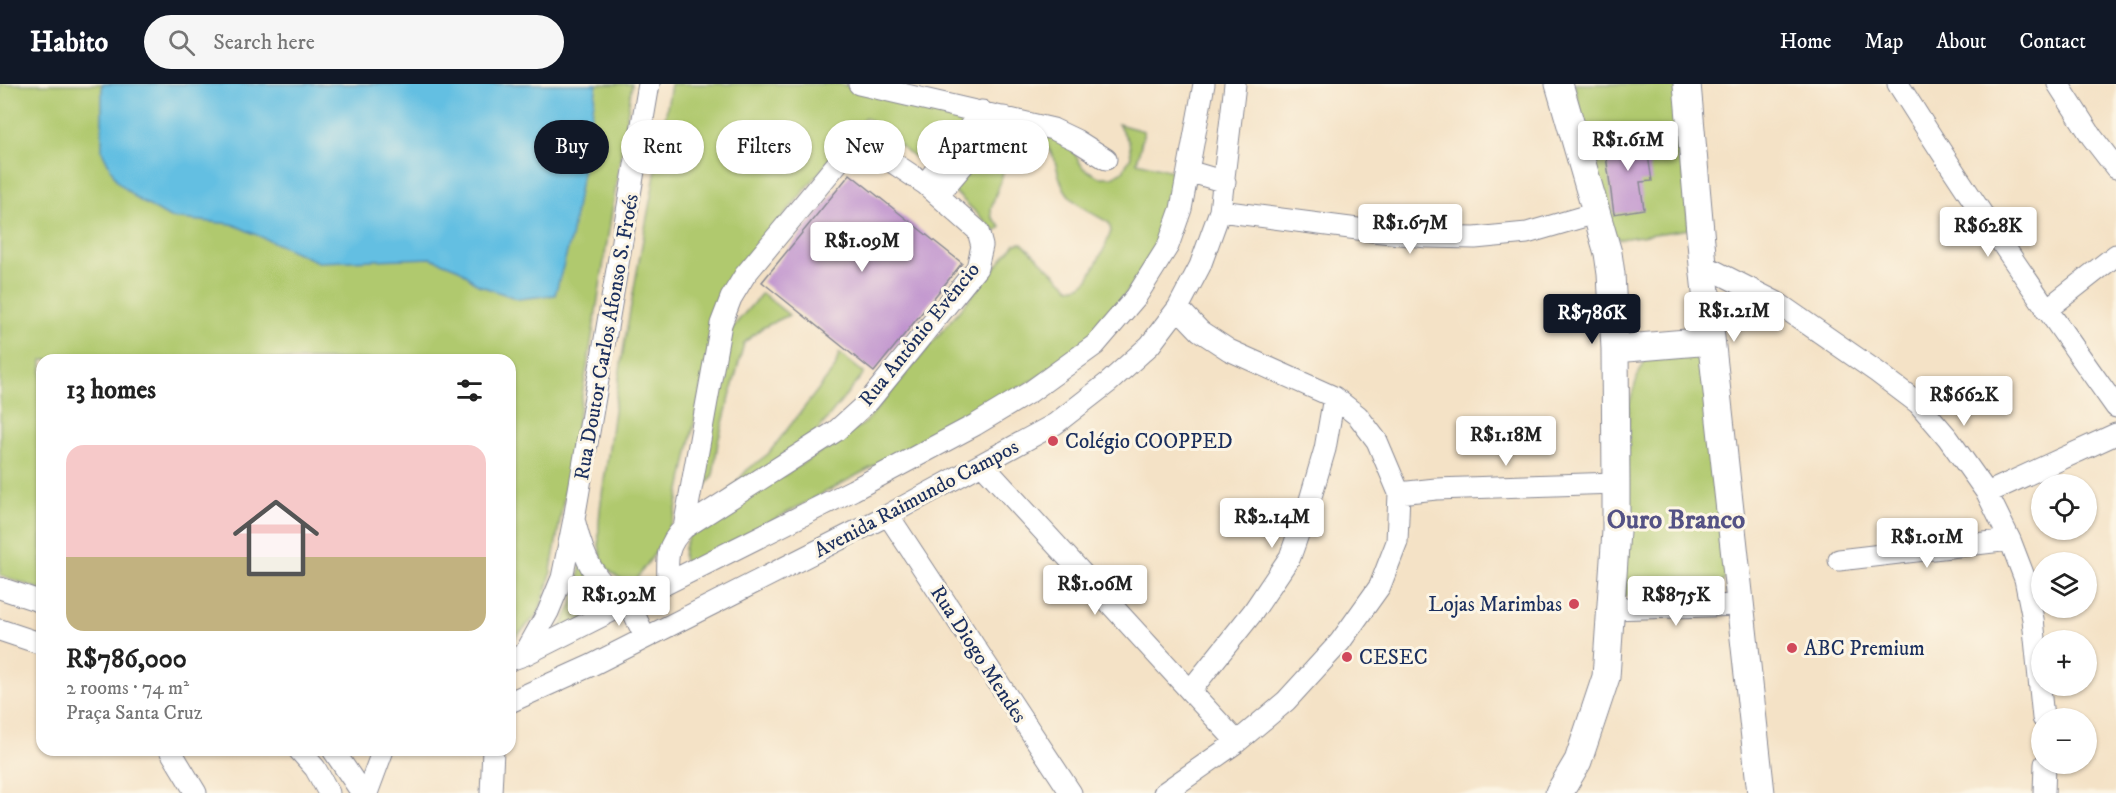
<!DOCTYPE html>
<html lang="en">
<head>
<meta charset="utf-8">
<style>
	:root { --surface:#fff; --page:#f6f6f6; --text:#222; --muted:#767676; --accent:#111827 }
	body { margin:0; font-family:"IM FELL DW Pica",serif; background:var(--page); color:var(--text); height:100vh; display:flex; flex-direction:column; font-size:22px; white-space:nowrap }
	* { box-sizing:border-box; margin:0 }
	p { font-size:20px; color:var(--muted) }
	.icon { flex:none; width:33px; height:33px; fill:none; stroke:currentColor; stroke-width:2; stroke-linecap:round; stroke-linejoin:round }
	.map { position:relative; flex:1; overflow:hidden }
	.sheet { position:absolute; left:36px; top:270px; width:480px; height:402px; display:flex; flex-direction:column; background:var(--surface); border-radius:18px; box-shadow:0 2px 4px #0004 }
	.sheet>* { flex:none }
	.banner { position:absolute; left:534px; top:36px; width:570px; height:54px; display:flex; gap:12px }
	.controls { position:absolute; left:2031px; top:390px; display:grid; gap:12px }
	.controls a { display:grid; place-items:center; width:66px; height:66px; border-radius:50%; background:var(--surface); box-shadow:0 2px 4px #0004; font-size:30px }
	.price { position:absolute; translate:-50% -51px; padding:0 14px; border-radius:6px; background:#fff; color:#222; font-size:20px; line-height:39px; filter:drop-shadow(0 2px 3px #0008) }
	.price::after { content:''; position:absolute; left:50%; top:36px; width:18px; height:14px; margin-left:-9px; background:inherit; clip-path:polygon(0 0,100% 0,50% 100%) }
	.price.active { background:var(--accent); color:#fff }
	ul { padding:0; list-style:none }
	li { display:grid; align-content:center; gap:12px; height:318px; padding:0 30px }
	li span { display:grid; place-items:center; height:186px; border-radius:18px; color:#555 }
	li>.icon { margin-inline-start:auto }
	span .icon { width:108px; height:108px; fill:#fffc; stroke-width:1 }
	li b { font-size:26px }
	h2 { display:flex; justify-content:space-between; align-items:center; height:72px; padding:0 30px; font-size:26px }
	.chip { padding:0 21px; border-radius:27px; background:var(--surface); box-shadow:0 2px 4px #0004; font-size:21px; line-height:54px }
	.chip.active { background:var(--accent); color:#fff }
	header { display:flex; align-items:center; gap:36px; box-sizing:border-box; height:84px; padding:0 30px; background:var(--accent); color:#fff }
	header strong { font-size:28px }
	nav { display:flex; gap:33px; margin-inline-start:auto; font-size:21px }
	.search { width:420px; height:54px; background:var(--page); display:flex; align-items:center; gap:15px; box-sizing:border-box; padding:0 21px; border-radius:33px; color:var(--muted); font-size:22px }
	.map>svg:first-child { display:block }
	.green { fill:#b0c96e; stroke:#667c66; stroke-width:1.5 }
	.water { fill:#64bfe2; stroke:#4077a0; stroke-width:1.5 }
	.building { fill:#bf93ce }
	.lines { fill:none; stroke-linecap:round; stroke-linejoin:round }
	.minor-casing { stroke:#888892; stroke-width:23 }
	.major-casing { stroke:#888892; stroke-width:29 }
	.minor { stroke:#fff; stroke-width:21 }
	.major { stroke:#fff; stroke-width:27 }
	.poi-dot { fill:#d1495b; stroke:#fcf5e5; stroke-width:2 }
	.labels { text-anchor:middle; stroke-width:6; stroke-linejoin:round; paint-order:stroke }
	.street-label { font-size:21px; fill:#1b2f5e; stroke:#fcf5e5 }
	.poi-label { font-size:21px; fill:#1b2f5e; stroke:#fcf5e5; text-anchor:start }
	.district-label { font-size:27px; font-weight:bold; fill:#545285; stroke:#fcf5e5 }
</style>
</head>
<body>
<header>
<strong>Habito</strong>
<div class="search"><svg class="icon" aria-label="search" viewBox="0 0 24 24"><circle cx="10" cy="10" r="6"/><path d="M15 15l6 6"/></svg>Search here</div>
<nav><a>Home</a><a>Map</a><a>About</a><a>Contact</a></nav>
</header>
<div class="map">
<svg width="2116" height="709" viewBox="0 0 2116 709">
	<rect width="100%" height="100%" fill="#fcf5e5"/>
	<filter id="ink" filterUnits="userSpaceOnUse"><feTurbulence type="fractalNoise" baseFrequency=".0167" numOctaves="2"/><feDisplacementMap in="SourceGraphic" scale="12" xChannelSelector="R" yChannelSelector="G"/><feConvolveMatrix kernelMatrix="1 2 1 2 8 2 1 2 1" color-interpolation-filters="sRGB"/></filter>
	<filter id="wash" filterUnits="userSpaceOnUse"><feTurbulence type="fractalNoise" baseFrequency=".008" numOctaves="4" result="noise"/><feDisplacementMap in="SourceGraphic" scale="24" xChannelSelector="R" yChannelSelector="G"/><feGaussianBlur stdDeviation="1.35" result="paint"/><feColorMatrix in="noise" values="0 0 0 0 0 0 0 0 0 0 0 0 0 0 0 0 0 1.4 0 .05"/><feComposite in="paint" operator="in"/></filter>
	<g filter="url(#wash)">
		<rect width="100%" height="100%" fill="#f4e2c6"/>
		<path class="green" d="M 0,0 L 632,0 L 590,266 L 549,498 L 538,530 L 510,559 L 510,276 L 42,276 L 42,506 L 0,491 Z
			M 671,0 L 839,0 L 962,27 L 968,34 L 930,86 L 865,33 L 722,207 L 675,430 L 663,458 L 637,494 L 631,498 C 616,495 603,484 600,468 C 595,439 605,395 609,364 C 624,242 651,121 671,0 Z
			M 1574,0 L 1676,0 L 1689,145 L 1620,155 L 1607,146 L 1605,128 Z
			M 1002,40 L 1065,53 L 1083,84 L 1099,93 L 1112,93 L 1123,87 L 1131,72 L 1129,58 L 1118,40 L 1144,47 L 1137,78 L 1184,90 C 1162,160 1127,222 1071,271 C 1058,282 1040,291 1025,301 L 697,477 L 687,479 L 683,475 L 684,464 L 689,451 L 726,429 L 865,339 L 1015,160 L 1022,159 L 1070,204 L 1080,202 L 1087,197 L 1105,163 L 1111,147 L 1109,139 C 1096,131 1076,122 1067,109 C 1050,86 1065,60 1023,55 C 1006,71 999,103 991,125 L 992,133 L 1001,143 L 996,148 L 955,108 L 953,100 Z
			M 762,209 L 789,231 L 762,244 L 744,259 L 718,358 L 713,392 L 697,414 L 731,245 Z
			M 839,269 L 864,289 L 816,349 L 725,412 L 747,386 L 768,370 L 835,284 Z
			M 1649,269 L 1695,271 L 1707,286 L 1727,490 L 1717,509 L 1622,512 L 1629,321 L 1638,291 Z
			M 582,477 L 619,517 L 557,552 L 572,520 Z"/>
		<path class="water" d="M 102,0 L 597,0 L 571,154 L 555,211 L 518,215 L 478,201 L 459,185 L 431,174 L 318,178 L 232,140 L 170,134 L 137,115 L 117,97 L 102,67 Z"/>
		<g id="blocks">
			<path class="building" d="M 1645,52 L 1652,97 L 1640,98 L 1644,125 L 1614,130 L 1604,57 Z
				M 850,90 L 962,179 L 874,288 L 762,198 Z"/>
		</g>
	</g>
	<g filter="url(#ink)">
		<use href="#blocks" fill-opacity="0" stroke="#888892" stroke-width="1.5"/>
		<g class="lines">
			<defs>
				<path id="minor" d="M 859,0 L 1053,45 L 1076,56 L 1106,75
					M 1898,0 C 1967,110 2040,217 2116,323
					M 2058,0 L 2092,53 L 2116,84
					M 1188,87 L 1225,98
					M 925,100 L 982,27
					M 938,111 L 1004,33
					M 1220,127 L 1373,147 L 1427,153 L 1475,154 L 1527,149 L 1596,129
					M 1703,181 L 1776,218 L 1877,288 L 1918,319 L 1948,354 L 1987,409 L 2010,456 L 2025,495 L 2033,535 L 2043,634
					M 2046,226 L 2116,171
					M 982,380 L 1237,658
					M 1399,409 L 1436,405 L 1616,399
					M 1987,409 L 2116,350
					M 888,431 L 1071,709
					M 575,439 C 584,475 594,497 625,519
					M 1839,476 L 2010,456
					M 668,498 C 667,474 666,461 684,444 L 836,347 L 869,317 L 977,184 L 982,162 L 978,147 L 925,100 L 883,72 L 869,66 L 855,67 L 841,75 L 745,191 L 731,214 L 721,240 L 684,444
					M 0,504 L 42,518
					M 628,517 L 645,553
					M 1611,525 L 1740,521
					M 0,546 L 42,560
					M 524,571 L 548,528 L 562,494 L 574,435 L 649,0
					M 510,576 L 524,571 L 853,406 L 975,341 L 1030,308 L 1095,261 L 1136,213 L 1168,162 L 1181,125 L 1204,0
					M 1190,607 L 1253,528 L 1290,473 L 1310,416 L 1325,365 L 1334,313
					M 510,618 L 592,581 L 888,431 L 1055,340 L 1109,298 L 1150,261 L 1178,224 L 1200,182 L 1220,127 L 1235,0
					M 170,666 L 196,709
					M 299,666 L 315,684 L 329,709
					M 333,666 L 362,709
					M 367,709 L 383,666
					M 491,709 L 493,666
					M 1164,709 L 1237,658 L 1286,617 L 1340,558 L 1380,502 L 1397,458 L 1399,409 L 1377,357 L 1358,332 L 1334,313 L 1229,266 L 1200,247 L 1178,224
					M 2044,709 L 2045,680"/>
				<path id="major" d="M 1559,0 L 1608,169 L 1611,190 L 1615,265 L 1616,399 L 1616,447 L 1606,593 L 1578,677 L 1559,709
					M 1687,0 L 1703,181 L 1761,709
					M 1615,265 L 1711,257"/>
			</defs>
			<use href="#minor" class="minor-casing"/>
			<use href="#major" class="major-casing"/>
			<use href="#minor" class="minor"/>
			<use href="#major" class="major"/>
		</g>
	</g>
	<g class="poi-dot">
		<circle cx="1053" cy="357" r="6"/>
		<circle cx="1574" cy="520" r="6"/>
		<circle cx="1792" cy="564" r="6"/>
		<circle cx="1347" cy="573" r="6"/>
	</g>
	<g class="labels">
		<g class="street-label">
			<text transform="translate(919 250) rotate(-51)" y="7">Rua Antônio Evêncio</text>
			<text transform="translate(606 253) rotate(-80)" y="7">Rua Doutor Carlos Afonso S. Froés</text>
			<text transform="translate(916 414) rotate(-28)" y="7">Avenida Raimundo Campos</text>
			<text transform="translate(979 570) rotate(57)" y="7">Rua Diogo Mendes</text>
		</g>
		<g class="poi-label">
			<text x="1065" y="364">Colégio COOPPED</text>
			<text x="1562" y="527" text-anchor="end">Lojas Marimbas</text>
			<text x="1804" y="571">ABC Premium</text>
			<text x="1359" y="580">CESEC</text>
		</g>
		<g class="district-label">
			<text x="1676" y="444">Ouro Branco</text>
		</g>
	</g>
</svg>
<div class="controls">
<a><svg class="icon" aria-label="locate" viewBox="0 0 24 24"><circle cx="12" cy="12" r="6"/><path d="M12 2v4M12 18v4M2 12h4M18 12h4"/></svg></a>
<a><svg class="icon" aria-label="layers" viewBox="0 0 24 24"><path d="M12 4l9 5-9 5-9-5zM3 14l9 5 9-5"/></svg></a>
<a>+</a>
<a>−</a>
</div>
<b class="price" style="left:1628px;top:88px">R$1.61M</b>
<b class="price" style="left:1410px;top:171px">R$1.67M</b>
<b class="price" style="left:1988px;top:174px">R$628K</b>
<b class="price" style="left:862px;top:189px">R$1.09M</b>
<b class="price" style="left:1734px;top:259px">R$1.21M</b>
<b class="price active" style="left:1592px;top:261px">R$786K</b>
<b class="price" style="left:1964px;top:343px">R$662K</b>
<b class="price" style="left:1506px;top:383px">R$1.18M</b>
<b class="price" style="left:1272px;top:465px">R$2.14M</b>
<b class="price" style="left:1927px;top:485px">R$1.01M</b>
<b class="price" style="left:1095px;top:532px">R$1.06M</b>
<b class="price" style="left:619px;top:543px">R$1.92M</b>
<b class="price" style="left:1676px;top:543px">R$875K</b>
<div class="banner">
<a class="chip active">Buy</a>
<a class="chip">Rent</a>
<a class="chip">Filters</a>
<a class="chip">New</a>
<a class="chip">Apartment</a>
</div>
<section class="sheet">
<h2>13 homes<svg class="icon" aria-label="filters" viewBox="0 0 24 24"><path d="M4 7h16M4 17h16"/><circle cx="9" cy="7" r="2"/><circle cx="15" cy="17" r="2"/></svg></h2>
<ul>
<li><span style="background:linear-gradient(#f6c9c9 60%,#c2b280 0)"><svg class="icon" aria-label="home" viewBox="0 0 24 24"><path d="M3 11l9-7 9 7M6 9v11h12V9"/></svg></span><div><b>R$786,000</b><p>2 rooms · 74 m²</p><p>Praça Santa Cruz</p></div></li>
</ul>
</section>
</div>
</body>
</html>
